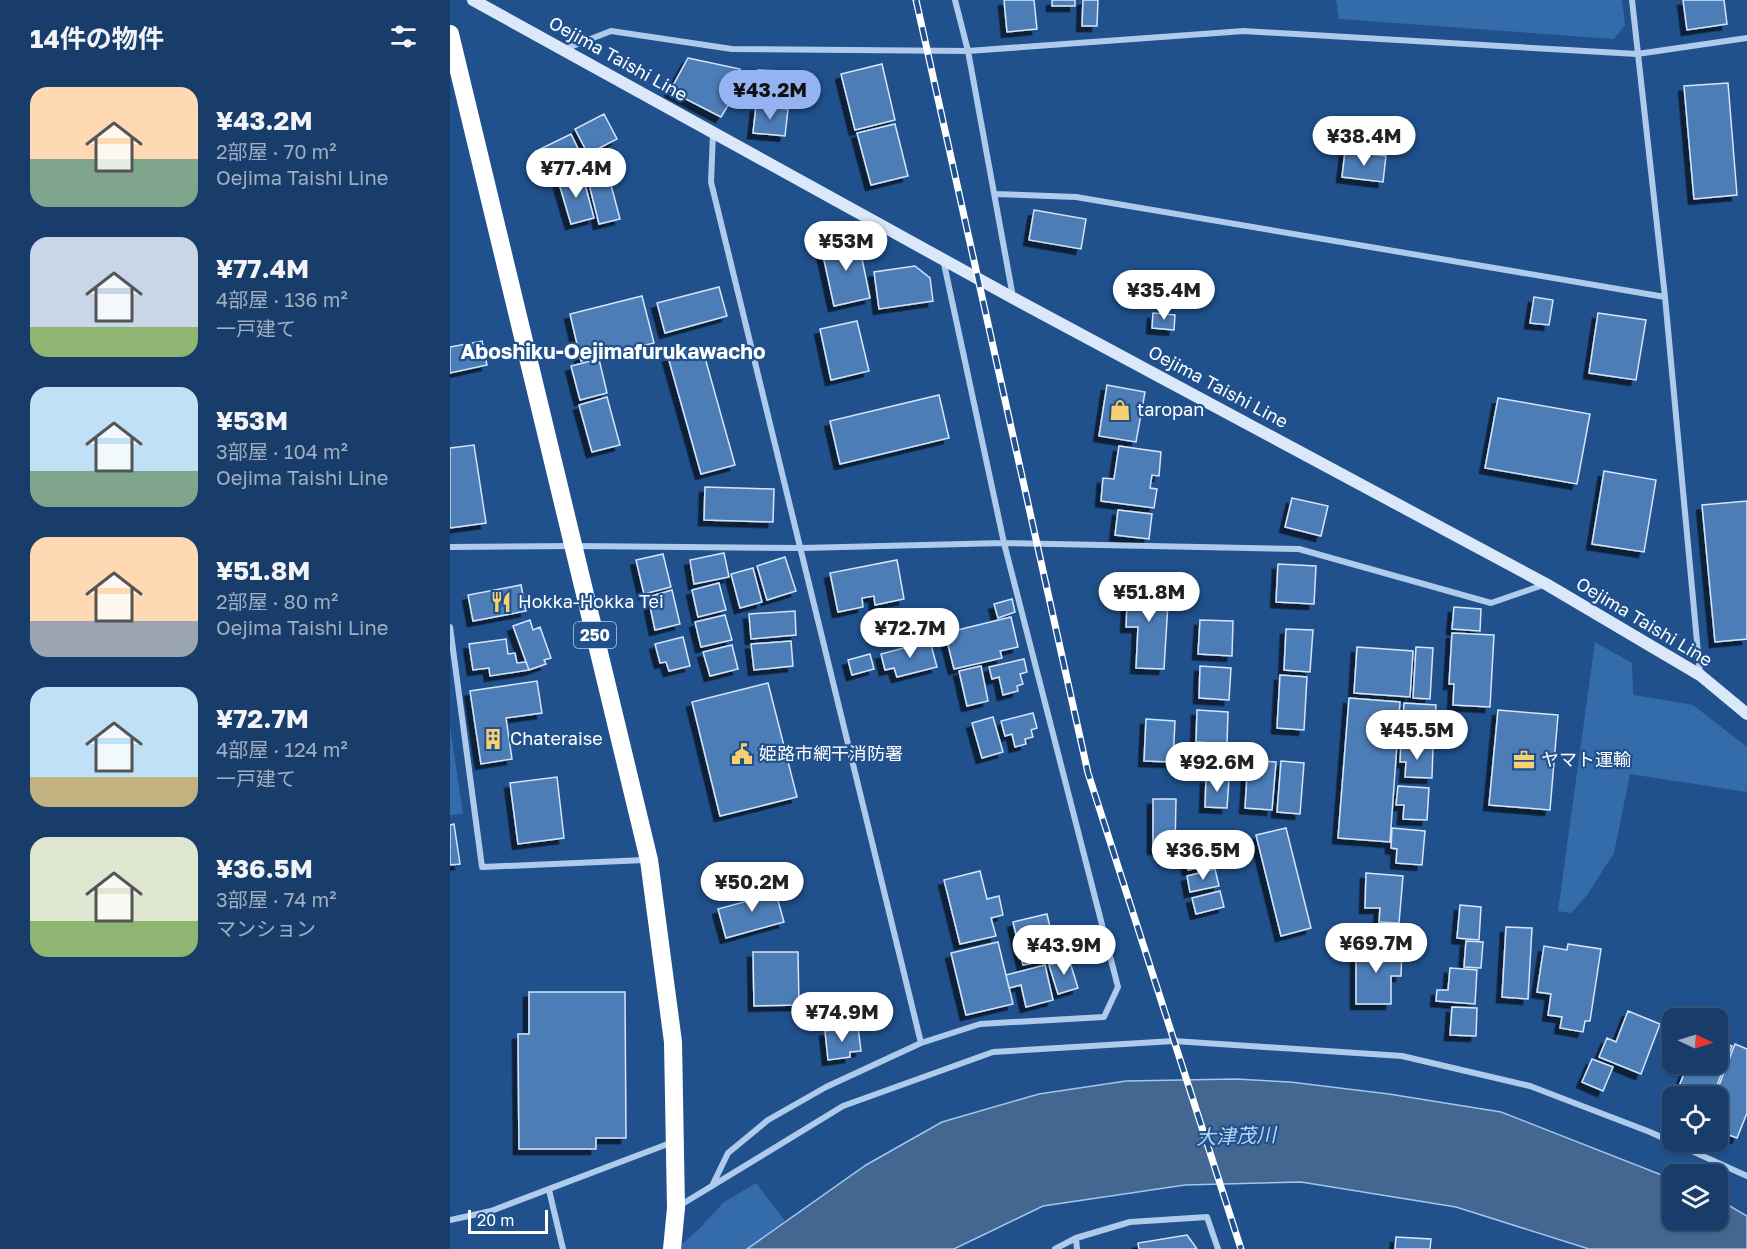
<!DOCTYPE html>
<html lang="ja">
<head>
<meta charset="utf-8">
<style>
	:root { --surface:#183d6a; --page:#254872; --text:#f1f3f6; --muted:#9faec1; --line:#36567e; --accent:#95b2f1 }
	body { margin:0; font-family:"Golos Text","Noto Sans JP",sans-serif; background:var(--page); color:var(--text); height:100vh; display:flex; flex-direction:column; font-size:22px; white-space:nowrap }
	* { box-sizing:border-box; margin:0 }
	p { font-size:20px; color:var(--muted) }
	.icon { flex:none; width:33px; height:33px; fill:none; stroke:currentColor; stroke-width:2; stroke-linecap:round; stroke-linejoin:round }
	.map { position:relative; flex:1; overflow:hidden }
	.sheet { display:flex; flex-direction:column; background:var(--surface); width:450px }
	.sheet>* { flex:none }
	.needle { width:39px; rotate:94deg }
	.fabs { position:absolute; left:1212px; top:1008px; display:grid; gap:12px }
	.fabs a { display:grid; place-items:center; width:66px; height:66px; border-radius:12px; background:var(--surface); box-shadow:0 2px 4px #0004,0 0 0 2px var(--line); font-size:30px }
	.scale { position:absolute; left:18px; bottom:15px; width:80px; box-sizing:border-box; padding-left:6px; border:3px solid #fff; border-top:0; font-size:16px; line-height:21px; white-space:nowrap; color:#fff; -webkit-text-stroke:4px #20518d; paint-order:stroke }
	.price { position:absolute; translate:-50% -51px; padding:0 14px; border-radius:21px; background:#fff; color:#222; font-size:20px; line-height:39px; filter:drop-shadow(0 2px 3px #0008) }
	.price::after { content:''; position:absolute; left:50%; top:36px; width:18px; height:14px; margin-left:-9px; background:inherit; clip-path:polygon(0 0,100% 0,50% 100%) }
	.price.on { background:var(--accent); color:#111 }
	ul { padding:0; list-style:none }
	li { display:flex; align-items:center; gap:18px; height:150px; padding:0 30px }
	li span { display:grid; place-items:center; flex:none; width:168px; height:120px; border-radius:18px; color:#555 }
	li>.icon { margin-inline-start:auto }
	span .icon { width:72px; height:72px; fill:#fffc; stroke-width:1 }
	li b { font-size:26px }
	h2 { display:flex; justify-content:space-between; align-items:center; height:72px; padding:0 30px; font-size:26px }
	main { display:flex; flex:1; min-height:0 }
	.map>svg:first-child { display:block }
	.green { fill:#346bab }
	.water { fill:#446792; stroke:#a2c6ed; stroke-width:1.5 }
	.building { fill:#4d7db7; stroke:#d4e5f9; stroke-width:1.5; filter:url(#shadow) }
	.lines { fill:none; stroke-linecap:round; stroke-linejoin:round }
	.street { stroke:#aecbec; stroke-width:6 }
	.secondary { stroke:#dae8f9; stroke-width:12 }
	.highway { stroke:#fff; stroke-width:18 }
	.rail-casing { stroke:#fff; stroke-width:7 }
	.rail { stroke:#20518d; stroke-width:4.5; stroke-dasharray:14; stroke-linecap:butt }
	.labels { text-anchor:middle; stroke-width:4.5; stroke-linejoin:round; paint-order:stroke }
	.shield { fill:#20518d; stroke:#bccbdd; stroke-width:1.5 }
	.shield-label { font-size:16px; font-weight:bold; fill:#fff }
	.street-label { font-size:18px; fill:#fff; stroke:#20518d }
	.poi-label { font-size:18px; fill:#fff; stroke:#20518d; text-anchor:start }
	.water-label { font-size:20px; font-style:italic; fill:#bad5f3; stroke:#20518d }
	.quarter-label { font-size:21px; font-weight:bold; fill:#fff; stroke:#20518d }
</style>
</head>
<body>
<main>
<section class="sheet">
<h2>14件の物件<svg class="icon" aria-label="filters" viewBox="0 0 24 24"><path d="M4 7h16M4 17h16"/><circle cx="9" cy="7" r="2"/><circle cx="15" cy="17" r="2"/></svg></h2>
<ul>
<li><span style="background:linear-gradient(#ffd9b3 60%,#7fa58c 0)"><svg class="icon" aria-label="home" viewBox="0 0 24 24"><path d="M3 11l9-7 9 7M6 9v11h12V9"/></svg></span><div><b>¥43.2M</b><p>2部屋 · 70 m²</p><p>Oejima Taishi Line</p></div></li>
<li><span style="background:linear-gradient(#c9d6e8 75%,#8fb573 0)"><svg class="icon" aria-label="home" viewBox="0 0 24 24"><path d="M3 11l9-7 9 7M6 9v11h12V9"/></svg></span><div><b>¥77.4M</b><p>4部屋 · 136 m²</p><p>一戸建て</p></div></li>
<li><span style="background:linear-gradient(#bfe0f5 70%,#7fa58c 0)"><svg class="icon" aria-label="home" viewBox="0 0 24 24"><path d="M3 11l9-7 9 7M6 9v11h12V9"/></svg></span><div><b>¥53M</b><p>3部屋 · 104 m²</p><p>Oejima Taishi Line</p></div></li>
<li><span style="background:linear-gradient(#ffd9b3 70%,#9aa5b1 0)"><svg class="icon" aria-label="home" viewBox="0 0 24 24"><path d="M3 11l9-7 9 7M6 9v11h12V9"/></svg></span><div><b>¥51.8M</b><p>2部屋 · 80 m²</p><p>Oejima Taishi Line</p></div></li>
<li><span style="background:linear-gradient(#bfe0f5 75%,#c2b280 0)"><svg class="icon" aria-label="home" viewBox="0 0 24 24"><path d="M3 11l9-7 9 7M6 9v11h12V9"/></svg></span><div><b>¥72.7M</b><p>4部屋 · 124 m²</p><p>一戸建て</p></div></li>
<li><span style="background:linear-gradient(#dfe7d0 70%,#8fb573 0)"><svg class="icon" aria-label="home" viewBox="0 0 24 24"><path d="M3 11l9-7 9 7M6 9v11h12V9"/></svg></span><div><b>¥36.5M</b><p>3部屋 · 74 m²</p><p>マンション</p></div></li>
</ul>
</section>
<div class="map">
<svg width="1297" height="1249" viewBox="0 0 1297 1249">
	<defs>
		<filter id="shadow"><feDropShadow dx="-5.5" dy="5.5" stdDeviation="0" flood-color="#0009"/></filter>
	</defs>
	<rect width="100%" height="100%" fill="#20518d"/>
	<path class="green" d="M 886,0 L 1172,0 L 1175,25 L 1164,39 L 889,19 Z
		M 1145,642 L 1182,663 L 1183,695 L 1243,705 L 1297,747 L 1297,792 L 1180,774 L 1164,853 L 1137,895 L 1121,913 L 1108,911 Z
		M 0,726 L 13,814 L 0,815 Z
		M 306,1183 L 335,1221 L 297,1249 L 226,1249 L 249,1229 L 274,1202 Z"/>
	<path class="water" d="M 786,1079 L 840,1082 L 939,1094 L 1051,1112 L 1222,1179 L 1222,1220 L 1268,1220 L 1268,1199 L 1297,1216 L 1297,1249 L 1139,1249 L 1006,1207 L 851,1182 L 735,1185 L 593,1206 L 504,1249 L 297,1249 L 416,1165 L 492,1122 L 589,1094 L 676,1081 Z"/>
	<path class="building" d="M 554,0 L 584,0 L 587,29 L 557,32 Z
		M 602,0 L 625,0 L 625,6 L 602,6 Z
		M 633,0 L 648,0 L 647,26 L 632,26 Z
		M 1233,0 L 1274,0 L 1277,24 L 1237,30 Z
		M 238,58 L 290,69 L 289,87 L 271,117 L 220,91 Z
		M 432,64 L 445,120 L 405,130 L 391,74 Z
		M 308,70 L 338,71 L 337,101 L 307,101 Z
		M 1278,83 L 1287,195 L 1244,199 L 1234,86 Z
		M 306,106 L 338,109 L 335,136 L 303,133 Z
		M 154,114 L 167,139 L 138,154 L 125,129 Z
		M 445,124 L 458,176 L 421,185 L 407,133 Z
		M 121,134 L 134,161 L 99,178 L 86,151 Z
		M 895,151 L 936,156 L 933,182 L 892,177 Z
		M 155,162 L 170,219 L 149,224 L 135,168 Z
		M 132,173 L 144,218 L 121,224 L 108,180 Z
		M 584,210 L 636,219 L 631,249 L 579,240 Z
		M 408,239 L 420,298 L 384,306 L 371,246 Z
		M 465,266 L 480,278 L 483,301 L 429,309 L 424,272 Z
		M 269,287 L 277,316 L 215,333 L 207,303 Z
		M 192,296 L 204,343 L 131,361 L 120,314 Z
		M 1084,297 L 1103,300 L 1099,325 L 1080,323 Z
		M 703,313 L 725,315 L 724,330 L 702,328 Z
		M 1148,313 L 1196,320 L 1186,380 L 1139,373 Z
		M 407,321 L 419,371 L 381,380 L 370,329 Z
		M 32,341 L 37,365 L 0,373 L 0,347 Z
		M 252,347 L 285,465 L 251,474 L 218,357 Z
		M 149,359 L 157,393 L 130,400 L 121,366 Z
		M 657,385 L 695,392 L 686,442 L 649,436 Z
		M 489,395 L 499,438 L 390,464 L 380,421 Z
		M 157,397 L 170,445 L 142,452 L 129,405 Z
		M 1048,398 L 1140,414 L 1127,484 L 1035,468 Z
		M 24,445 L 36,523 L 0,528 L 0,448 Z
		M 669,446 L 711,452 L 709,476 L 702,475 L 700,488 L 707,489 L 704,508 L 651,501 L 653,478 L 664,479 Z
		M 1154,471 L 1206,480 L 1194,552 L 1142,544 Z
		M 255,487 L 324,489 L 323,522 L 254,520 Z
		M 842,498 L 878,506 L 871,536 L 835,527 Z
		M 1297,501 L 1297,639 L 1265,642 L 1252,505 Z
		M 668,510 L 702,514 L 699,539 L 665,535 Z
		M 274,553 L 279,577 L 244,584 L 240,560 Z
		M 213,554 L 221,587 L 194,594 L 186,560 Z
		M 335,557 L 346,591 L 317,600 L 307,566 Z
		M 447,560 L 454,599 L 425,605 L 424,596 L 412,598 L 413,607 L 388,612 L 380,573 Z
		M 828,564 L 866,566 L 864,604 L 826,602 Z
		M 303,568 L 312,602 L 290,608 L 281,574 Z
		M 269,583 L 276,610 L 248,617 L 242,590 Z
		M 71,585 L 76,611 L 23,621 L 18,595 Z
		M 678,585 L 719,587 L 714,669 L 686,668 L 688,627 L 676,627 Z
		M 222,590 L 230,624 L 205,630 L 198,597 Z
		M 562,599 L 565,612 L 548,618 L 544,604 Z
		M 1004,607 L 1031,609 L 1030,631 L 1002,629 Z
		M 345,611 L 346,635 L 301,639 L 299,614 Z
		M 275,615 L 282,640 L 251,647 L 245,622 Z
		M 561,617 L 568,647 L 550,651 L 552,658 L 504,669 L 495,633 Z
		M 80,620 L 83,630 L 90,627 L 101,658 L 94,660 L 96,664 L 79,670 L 63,626 Z
		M 750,620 L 783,621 L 782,656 L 748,654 Z
		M 836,629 L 863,630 L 860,672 L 834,670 Z
		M 1002,633 L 1044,635 L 1040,707 L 1003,705 L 1004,684 L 999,684 Z
		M 233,637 L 240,666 L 219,671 L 216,662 L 210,663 L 205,644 Z
		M 56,639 L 58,654 L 65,653 L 67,663 L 76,662 L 79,670 L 40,676 L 39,668 L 23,670 L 19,644 Z
		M 341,641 L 343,666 L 304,670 L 301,644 Z
		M 480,641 L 487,667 L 447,677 L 444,668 L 435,670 L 431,654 Z
		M 282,645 L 288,669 L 260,676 L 253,652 Z
		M 907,647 L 963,651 L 960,697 L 904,693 Z
		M 966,647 L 983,648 L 980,699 L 963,698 Z
		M 420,654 L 424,669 L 402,675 L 398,660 Z
		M 574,659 L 577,672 L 570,674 L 573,684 L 567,686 L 568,691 L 553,695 L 549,677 L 542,679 L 539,667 Z
		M 531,666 L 538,701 L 517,706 L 509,671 Z
		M 750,666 L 781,668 L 779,700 L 749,698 Z
		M 830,675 L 857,677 L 854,730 L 827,728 Z
		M 87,681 L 92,713 L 56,718 L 62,759 L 31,764 L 20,691 Z
		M 318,683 L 347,797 L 270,816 L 242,702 Z
		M 899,698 L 950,702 L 940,842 L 888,838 Z
		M 954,703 L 986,705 L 984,738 L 959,736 L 960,721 L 953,720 Z
		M 747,710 L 778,712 L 777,744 L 746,742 Z
		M 1048,710 L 1108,715 L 1100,810 L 1039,805 Z
		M 583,713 L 587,728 L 581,730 L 583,737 L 575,739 L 576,744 L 565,747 L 562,734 L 555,736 L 551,721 Z
		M 543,717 L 553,752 L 532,758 L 522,723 Z
		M 696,719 L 725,721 L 723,762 L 694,761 Z
		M 951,744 L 983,747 L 982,778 L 955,777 L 956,762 L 950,762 Z
		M 754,748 L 782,749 L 780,776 L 753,774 Z
		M 798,760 L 826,762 L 822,810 L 795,808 Z
		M 831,761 L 854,763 L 850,814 L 827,812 Z
		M 107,777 L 114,838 L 68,844 L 60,783 Z
		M 756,778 L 779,779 L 777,808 L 755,807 Z
		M 948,786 L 979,788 L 977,820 L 953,819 L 954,805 L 946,805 Z
		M 703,799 L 726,799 L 725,849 L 703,849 Z
		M 4,824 L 10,864 L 0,865 L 0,825 Z
		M 836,828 L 861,928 L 831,936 L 806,835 Z
		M 942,828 L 975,831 L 972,865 L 946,863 L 947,849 L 941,848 Z
		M 762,847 L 766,864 L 738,870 L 734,854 Z
		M 765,869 L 769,886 L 740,892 L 737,876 Z
		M 530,871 L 537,899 L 549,896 L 553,915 L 541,918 L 546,936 L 510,944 L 494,880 Z
		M 916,873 L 953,876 L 949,923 L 929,922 L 930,908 L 915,908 Z
		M 323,883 L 334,922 L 276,938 L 268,909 L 305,899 L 303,889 Z
		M 770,891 L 774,907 L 746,914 L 742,898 Z
		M 1010,905 L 1031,907 L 1029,940 L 1007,938 Z
		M 597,914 L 607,958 L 573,965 L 563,922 Z
		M 1056,927 L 1082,928 L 1078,999 L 1052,997 Z
		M 1016,941 L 1033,942 L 1031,968 L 1014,967 Z
		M 548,942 L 563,1004 L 516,1015 L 501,953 Z
		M 1118,944 L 1151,949 L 1140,1021 L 1135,1021 L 1133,1032 L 1110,1028 L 1112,1017 L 1098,1015 L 1101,994 L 1087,992 L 1094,946 L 1117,950 Z
		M 906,948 L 952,948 L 951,976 L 941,976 L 941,1004 L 906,1004 Z
		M 303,952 L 348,952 L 349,1005 L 304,1006 Z
		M 619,959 L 628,988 L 608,994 L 599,965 Z
		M 595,965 L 603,1000 L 576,1007 L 571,985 L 559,988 L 556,975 Z
		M 1000,968 L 1027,970 L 1025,1004 L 986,1001 L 987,990 L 998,990 Z
		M 79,992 L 175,992 L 176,1138 L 146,1138 L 146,1149 L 69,1149 L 68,1034 L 79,1034 Z
		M 1002,1007 L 1027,1008 L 1026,1036 L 1000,1035 Z
		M 1178,1011 L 1210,1024 L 1191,1074 L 1149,1057 L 1157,1038 L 1166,1042 Z
		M 408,1027 L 411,1051 L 400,1052 L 400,1057 L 378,1060 L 375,1031 Z
		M 1268,1041 L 1282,1046 L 1263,1096 L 1225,1096 L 1238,1064 L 1268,1064 Z
		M 1285,1044 L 1297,1049 L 1297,1113 L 1287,1138 L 1268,1131 L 1268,1096 L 1265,1096 Z
		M 1142,1059 L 1163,1067 L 1153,1091 L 1132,1082 Z
		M 737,1235 L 747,1249 L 689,1249 L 688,1243 Z
		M 946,1237 L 981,1239 L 980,1249 L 945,1249 Z"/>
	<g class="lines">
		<path class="street" d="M 505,0 L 518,51 L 563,297
			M 1182,0 L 1215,297 L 1250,674
			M 115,49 L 161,31 L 282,49 L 518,51 L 794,31 L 1187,54 L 1297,38
			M 263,133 L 261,182 L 471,1043
			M 545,194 L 626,197 L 1215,297
			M 0,547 L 124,546 L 352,548 L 554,543 L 849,549 L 1041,603 L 1096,584
			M 0,627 L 32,867 L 195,860
			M 262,1186 L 278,1153 L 318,1120 L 376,1087 L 471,1043 L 530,1024 L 654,1017 L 668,987 L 554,543 L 493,259
			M 99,1190 L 113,1249
			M 229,1206 L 393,1106 L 543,1052 L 724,1041 L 952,1056 L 1080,1086 L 1200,1132 L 1297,1176
			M 0,1220 L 41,1211 L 223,1142
			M 626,1238 L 627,1249
			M 605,1249 L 626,1238 L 680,1222 L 757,1217 L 768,1249"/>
		<path class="secondary" d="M 23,0 L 563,298 L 1096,584 L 1250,675 L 1297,714"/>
		<path class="highway" d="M 0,34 L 199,860 L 223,1042 L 226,1208 L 222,1249"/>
		<defs>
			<path id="rail" d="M 466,0 L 638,773 L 791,1249"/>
		</defs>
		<use href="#rail" class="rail-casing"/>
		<use href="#rail" class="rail"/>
	</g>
	<defs>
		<symbol id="shop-bare" viewBox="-9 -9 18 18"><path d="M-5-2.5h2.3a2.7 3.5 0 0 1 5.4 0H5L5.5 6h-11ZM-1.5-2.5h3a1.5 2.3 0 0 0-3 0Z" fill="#f9d06f" stroke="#20518d" stroke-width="2.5" paint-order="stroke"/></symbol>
		<symbol id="restaurant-bare" viewBox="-9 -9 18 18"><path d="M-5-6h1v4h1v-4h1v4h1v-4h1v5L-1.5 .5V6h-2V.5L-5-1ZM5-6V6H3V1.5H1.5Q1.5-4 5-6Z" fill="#f9d06f" stroke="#20518d" stroke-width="2.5" paint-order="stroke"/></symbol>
		<symbol id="building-bare" viewBox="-9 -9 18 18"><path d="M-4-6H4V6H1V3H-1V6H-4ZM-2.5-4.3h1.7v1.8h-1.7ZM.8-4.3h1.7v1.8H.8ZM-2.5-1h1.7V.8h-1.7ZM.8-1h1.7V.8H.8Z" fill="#f9d06f" stroke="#20518d" stroke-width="2.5" paint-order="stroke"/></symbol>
		<symbol id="civic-bare" viewBox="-9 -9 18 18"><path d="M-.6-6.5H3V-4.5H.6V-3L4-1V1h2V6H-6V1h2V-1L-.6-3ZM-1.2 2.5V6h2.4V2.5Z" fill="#f9d06f" stroke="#20518d" stroke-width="2.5" paint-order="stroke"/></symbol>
		<symbol id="office-bare" viewBox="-9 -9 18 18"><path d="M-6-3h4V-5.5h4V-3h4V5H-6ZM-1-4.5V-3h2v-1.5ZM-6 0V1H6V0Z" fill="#f9d06f" stroke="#20518d" stroke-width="2.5" paint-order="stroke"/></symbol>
	</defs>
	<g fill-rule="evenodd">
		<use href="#shop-bare" x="655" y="395" width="30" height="30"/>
		<use href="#restaurant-bare" x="36" y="587" width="30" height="30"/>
		<use href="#building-bare" x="28" y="724" width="30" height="30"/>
		<use href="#civic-bare" x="277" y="739" width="30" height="30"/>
		<use href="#office-bare" x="1059" y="745" width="30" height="30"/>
	</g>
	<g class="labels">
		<rect class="shield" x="124" y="622" width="42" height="26" rx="4.5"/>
		<g class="shield-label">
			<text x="145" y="641">250</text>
		</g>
		<g class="street-label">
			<text transform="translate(168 59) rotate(29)" y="6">Oejima Taishi Line</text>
			<text transform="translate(768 387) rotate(28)" y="6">Oejima Taishi Line</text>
			<text transform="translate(1194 622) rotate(31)" y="6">Oejima Taishi Line</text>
		</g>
		<g class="poi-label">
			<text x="687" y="416">taropan</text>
			<text x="68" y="608">Hokka-Hokka Tei</text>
			<text x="60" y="745">Chateraise</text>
			<text x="309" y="760">姫路市網干消防署</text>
			<text x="1091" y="766">ヤマト運輸</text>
		</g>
		<g class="water-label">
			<text transform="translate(786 1136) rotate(-2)" y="7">大津茂川</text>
		</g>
		<g class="quarter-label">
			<text x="163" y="359">Aboshiku-Oejimafurukawacho</text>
		</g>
	</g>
</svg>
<div class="fabs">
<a><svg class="needle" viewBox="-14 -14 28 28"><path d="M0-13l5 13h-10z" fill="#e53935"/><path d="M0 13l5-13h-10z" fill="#9faec1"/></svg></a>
<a><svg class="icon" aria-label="locate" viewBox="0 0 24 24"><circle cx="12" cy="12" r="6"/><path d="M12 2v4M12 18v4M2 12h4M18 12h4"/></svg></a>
<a><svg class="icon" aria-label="layers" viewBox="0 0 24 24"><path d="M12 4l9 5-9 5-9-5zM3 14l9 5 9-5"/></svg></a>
</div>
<div class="scale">20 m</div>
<b class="price on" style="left:320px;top:121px">¥43.2M</b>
<b class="price" style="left:914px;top:167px">¥38.4M</b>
<b class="price" style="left:126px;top:199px">¥77.4M</b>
<b class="price" style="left:396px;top:272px">¥53M</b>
<b class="price" style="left:714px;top:321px">¥35.4M</b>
<b class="price" style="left:699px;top:623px">¥51.8M</b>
<b class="price" style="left:460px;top:659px">¥72.7M</b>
<b class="price" style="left:967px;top:761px">¥45.5M</b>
<b class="price" style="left:767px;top:793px">¥92.6M</b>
<b class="price" style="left:753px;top:881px">¥36.5M</b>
<b class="price" style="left:302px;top:913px">¥50.2M</b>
<b class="price" style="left:926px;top:974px">¥69.7M</b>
<b class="price" style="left:614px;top:976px">¥43.9M</b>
<b class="price" style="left:392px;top:1043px">¥74.9M</b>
</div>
</main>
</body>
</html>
